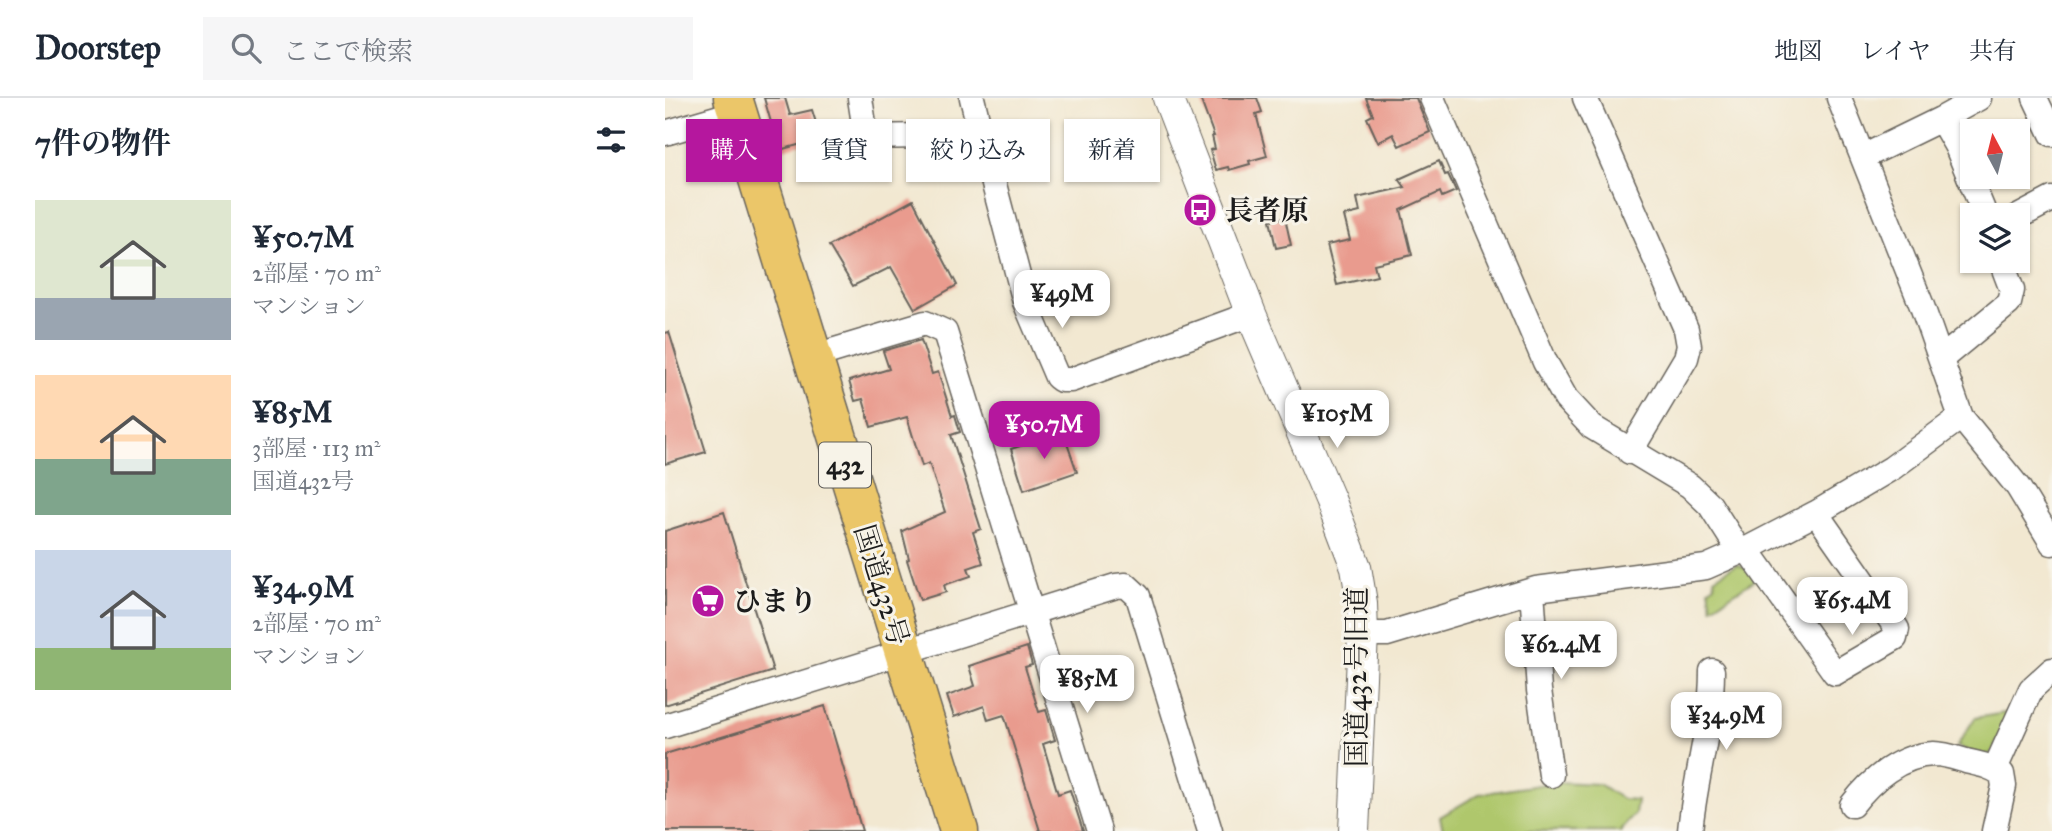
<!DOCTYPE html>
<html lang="ja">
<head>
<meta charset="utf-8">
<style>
	:root { --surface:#fff; --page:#f6f6f7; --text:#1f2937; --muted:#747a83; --line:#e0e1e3; --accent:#b5179e }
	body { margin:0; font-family:"IM FELL Great Primer","Noto Serif JP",serif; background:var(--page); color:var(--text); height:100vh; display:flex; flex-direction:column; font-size:26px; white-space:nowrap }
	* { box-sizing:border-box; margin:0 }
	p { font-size:23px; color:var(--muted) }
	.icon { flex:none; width:38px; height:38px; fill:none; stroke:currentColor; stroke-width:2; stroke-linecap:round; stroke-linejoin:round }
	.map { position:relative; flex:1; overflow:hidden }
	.sheet { display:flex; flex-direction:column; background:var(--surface); width:665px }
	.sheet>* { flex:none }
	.top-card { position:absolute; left:21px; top:21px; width:665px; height:63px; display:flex; gap:14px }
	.needle { width:46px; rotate:353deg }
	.buttons { position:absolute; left:1295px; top:21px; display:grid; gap:14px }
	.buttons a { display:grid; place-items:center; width:70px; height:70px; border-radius:0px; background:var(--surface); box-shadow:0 2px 5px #0004; font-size:35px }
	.price { position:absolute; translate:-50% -60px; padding:0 16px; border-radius:14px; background:#fff; color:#222; font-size:23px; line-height:46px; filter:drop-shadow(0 2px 4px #0008) }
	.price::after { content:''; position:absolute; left:50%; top:42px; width:21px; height:16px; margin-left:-10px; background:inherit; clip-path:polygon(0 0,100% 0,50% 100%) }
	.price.active { background:var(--accent); color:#fff }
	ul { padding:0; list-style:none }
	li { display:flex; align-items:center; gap:21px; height:175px; padding:0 35px }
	li span { display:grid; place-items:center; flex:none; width:196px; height:140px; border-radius:0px; color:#555 }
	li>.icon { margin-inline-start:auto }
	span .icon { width:84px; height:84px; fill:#fffc; stroke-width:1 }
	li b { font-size:30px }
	h2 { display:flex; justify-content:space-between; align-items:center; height:84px; padding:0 35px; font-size:30px }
	.tag { padding:0 24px; border-radius:0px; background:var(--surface); box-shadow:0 2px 5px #0004; font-size:24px; line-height:63px }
	.tag.active { background:var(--accent); color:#fff }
	header { display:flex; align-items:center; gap:42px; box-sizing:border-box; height:98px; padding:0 35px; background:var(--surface); border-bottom:2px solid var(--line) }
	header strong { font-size:33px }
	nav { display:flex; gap:38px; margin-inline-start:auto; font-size:24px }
	.search { width:490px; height:63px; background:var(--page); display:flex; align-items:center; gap:18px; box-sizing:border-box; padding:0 24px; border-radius:0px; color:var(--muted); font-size:26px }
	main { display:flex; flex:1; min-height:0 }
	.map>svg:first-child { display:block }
	.green { fill:#afc76c; stroke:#667244; stroke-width:2 }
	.building { fill:#e99b8e }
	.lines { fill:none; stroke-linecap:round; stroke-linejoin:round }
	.minor-casing { stroke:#67635b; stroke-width:27 }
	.tertiary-casing { stroke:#67635b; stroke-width:32 }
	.trunk-casing { stroke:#67635b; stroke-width:41 }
	.minor { stroke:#fff; stroke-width:24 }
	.tertiary { stroke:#fff; stroke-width:30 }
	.trunk { stroke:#ebc669; stroke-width:38 }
	.labels { text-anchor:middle; stroke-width:6; stroke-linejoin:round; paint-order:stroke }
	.shield { fill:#f7f3e8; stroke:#5e5c59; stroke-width:2 }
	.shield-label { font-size:26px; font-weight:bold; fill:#1c1c1c }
	.poi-label { font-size:28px; font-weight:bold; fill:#1c1c1c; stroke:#f7f3e8; text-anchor:start }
	.street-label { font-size:28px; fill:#1c1c1c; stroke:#f7f3e8 }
</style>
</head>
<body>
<header>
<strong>Doorstep</strong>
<div class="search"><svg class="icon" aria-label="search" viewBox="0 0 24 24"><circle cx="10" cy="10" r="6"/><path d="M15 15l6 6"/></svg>ここで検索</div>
<nav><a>地図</a><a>レイヤ</a><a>共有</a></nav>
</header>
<main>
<section class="sheet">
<h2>7件の物件<svg class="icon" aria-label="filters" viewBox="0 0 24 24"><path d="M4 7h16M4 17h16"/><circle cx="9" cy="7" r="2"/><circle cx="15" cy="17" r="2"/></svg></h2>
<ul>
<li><span style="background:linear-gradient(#dfe7d0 70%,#9aa5b1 0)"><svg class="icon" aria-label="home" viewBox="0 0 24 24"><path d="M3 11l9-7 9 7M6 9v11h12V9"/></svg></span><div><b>¥50.7M</b><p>2部屋 · 70 m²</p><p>マンション</p></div></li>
<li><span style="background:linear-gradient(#ffd9b3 60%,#7fa58c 0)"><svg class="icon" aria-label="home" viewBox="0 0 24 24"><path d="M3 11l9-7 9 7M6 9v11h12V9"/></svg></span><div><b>¥85M</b><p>3部屋 · 113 m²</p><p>国道432号</p></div></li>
<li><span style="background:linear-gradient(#c9d6e8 70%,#8fb573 0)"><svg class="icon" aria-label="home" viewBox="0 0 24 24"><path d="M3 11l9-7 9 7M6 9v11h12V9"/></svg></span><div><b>¥34.9M</b><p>2部屋 · 70 m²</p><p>マンション</p></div></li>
</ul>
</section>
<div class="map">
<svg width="1387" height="733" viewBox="0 0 1387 733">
	<rect width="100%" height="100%" fill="#f7f3e8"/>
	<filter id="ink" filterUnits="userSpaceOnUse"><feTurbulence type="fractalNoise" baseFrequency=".0143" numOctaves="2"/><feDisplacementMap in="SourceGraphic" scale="14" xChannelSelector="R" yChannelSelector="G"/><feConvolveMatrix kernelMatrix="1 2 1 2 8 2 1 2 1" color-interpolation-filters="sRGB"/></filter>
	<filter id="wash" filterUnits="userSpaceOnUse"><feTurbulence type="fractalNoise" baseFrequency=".00686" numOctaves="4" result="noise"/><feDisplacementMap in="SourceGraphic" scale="28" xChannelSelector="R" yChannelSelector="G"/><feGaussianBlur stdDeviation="1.57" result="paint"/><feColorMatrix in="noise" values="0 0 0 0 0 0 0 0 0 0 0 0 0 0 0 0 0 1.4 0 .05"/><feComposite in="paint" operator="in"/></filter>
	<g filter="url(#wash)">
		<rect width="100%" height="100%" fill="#f2e8d1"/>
		<path class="green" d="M 1072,466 L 1083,471 L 1090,482 L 1047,509 L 1044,491 L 1050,487 L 1049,480 Z
			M 1346,614 L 1327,655 L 1316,659 L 1292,648 L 1310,620 Z
			M 893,684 L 934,686 L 957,701 L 972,702 L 970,716 L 955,733 L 778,733 L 775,719 L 814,696 Z"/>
		<g id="blocks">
			<path class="building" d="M 99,0 L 120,0 L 125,17 L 147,12 L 156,41 L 114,52 Z
				M 535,0 L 592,0 L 597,14 L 591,16 L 602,58 L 584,63 L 585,66 L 564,72 L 563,69 L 551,72 L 545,52 L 550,51 L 547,38 L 549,38 Z
				M 701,0 L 751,0 L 765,34 L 734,48 L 728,36 L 713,44 L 702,20 L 708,17 Z
				M 774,63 L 780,77 L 783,76 L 791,93 L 777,99 L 775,94 L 736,112 L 747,157 L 709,166 L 712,178 L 672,187 L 662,147 L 685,142 L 679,118 L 695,114 L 692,100 L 740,89 L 734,81 Z
				M 248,102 L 292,187 L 250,211 L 226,169 L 188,188 L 164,148 Z
				M 620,120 L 626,147 L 611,150 L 605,122 Z
				M 4,234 L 41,354 L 0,366 L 0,235 Z
				M 256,242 L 267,276 L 273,274 L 287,318 L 290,317 L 295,334 L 286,337 L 316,431 L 308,434 L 318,465 L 303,470 L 306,478 L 279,487 L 281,494 L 255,502 L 242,462 L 244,461 L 237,433 L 280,414 L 264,365 L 257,368 L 242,319 L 206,329 L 198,301 L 190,303 L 184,283 L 224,271 L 218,253 Z
				M 398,334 L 412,374 L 359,392 L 346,351 Z
				M 59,414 L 108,573 L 0,607 L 0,433 Z
				M 362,549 L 367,567 L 360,569 L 374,614 L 381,612 L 390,642 L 378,646 L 393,696 L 405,692 L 418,733 L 375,733 L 339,617 L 323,622 L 319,608 L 289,619 L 282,598 L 310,588 L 304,568 Z
				M 160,608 L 197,733 L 0,733 L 0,656 Z"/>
		</g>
	</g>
	<g filter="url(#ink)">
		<use href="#blocks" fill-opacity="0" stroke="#67635b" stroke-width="2"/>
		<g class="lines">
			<defs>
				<path id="minor" d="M 195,0 L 201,39 L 316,37 L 307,0
					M 767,0 L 880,264 L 901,301 L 927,329 L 1025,388 L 1045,407 L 1075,454
					M 920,0 L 1021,231 L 1024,248 L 1021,260 L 965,354
					M 1174,0 L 1257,208 L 1296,319 L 1353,389 L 1387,445
					M 1370,0 L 1387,36
					M 1276,21 L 1314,0
					M 0,35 L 72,14
					M 316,37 L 360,204 L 392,279 L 396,282 L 406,282 L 586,216
					M 1198,59 L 1276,21 L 1292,49 L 1320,117
					M 1353,119 L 1387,101
					M 147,259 L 260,225 L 280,234 L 434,733
					M 1276,261 L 1344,205 L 1347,192 L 1336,163
					M 1082,451 L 1170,575 L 1230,540 L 1232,531 L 1151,415
					M 867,492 L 874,592 L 886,677
					M 698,536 L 722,536 L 871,491 L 1041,469 L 1082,451 L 1151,415 L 1227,370 L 1296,319
					M 0,628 L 451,488 L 461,487 L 473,498 L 545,733
					M 1330,671 L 1366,591 L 1387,572
					M 1187,707 C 1206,682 1235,657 1269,656 C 1280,656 1291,660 1301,663 C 1314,666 1326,668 1337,676 L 1339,688 L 1329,733
					M 1025,733 C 1030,679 1047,628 1047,573"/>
				<path id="tertiary" d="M 503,0 L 586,216 L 665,401 L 691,469 L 697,505 L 698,536 L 689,733"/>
				<path id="trunk" d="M 68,0 L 294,733"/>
			</defs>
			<use href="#minor" class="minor-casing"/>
			<use href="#tertiary" class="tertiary-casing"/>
			<use href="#trunk" class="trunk-casing"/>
			<use href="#minor" class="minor"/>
			<use href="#tertiary" class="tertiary"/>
			<use href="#trunk" class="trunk"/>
		</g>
	</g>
	<defs>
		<symbol id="bus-disc" viewBox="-11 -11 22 22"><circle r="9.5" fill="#b5179e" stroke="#f7f3e8"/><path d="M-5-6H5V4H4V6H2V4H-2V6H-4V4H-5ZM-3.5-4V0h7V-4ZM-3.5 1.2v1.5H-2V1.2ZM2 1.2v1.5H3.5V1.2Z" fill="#fff"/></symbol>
		<symbol id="supermarket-disc" viewBox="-11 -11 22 22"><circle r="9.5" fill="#b5179e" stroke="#f7f3e8"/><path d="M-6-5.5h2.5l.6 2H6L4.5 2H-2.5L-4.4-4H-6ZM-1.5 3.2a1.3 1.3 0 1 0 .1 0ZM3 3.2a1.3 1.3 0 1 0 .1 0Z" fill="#fff"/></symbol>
	</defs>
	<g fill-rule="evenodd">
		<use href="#bus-disc" x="516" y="93" width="38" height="38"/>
		<use href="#supermarket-disc" x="24" y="484" width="38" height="38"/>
	</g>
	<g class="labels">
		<rect class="shield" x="154" y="344.5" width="52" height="45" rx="5"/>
		<g class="shield-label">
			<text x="180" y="376">432</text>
		</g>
		<g class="poi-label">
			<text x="560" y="122">長者原</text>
			<text x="68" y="513">ひまり</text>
		</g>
		<g class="street-label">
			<text transform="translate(217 487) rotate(73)" y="10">国道432号</text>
			<text transform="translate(691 579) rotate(-90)" y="10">国道432号旧道</text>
		</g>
	</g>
</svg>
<div class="buttons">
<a><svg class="needle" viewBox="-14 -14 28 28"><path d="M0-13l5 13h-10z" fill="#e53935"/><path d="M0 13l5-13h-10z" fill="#747a83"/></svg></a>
<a><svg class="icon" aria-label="layers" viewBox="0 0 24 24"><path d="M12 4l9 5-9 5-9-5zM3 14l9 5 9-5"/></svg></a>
</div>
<b class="price" style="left:397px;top:232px">¥49M</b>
<b class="price" style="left:672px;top:352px">¥105M</b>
<b class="price active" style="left:379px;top:363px">¥50.7M</b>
<b class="price" style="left:1187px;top:539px">¥65.4M</b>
<b class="price" style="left:896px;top:583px">¥62.4M</b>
<b class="price" style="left:422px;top:617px">¥85M</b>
<b class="price" style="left:1061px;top:654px">¥34.9M</b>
<div class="top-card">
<a class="tag active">購入</a>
<a class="tag">賃貸</a>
<a class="tag">絞り込み</a>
<a class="tag">新着</a>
</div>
</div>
</main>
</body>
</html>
